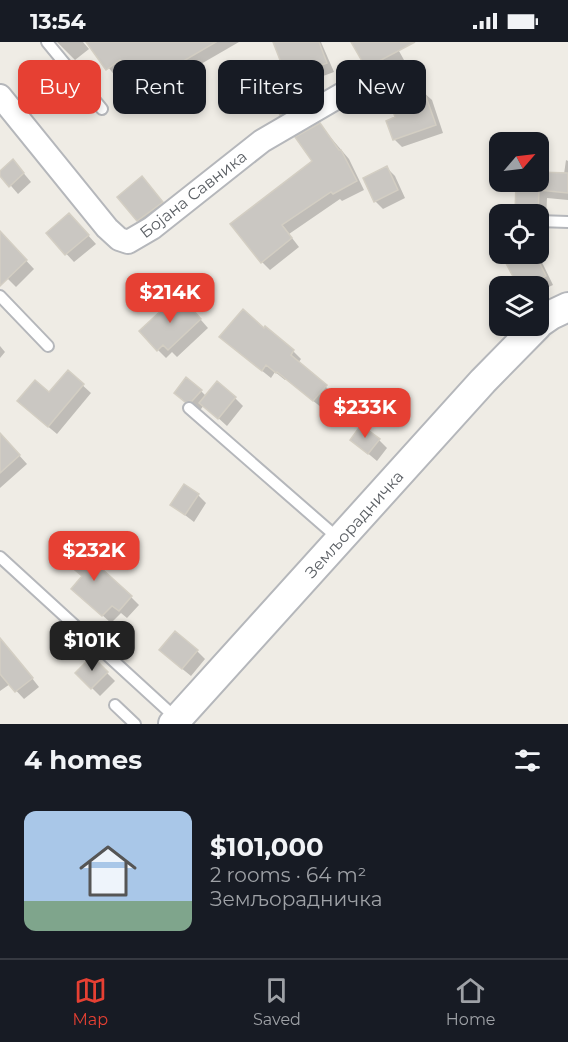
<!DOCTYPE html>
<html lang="en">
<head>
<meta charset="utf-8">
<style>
	:root { --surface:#171b24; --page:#242831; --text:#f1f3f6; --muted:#9ea1a6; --line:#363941; --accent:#e64033 }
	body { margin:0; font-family:Montserrat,sans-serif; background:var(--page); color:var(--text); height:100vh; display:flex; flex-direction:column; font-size:22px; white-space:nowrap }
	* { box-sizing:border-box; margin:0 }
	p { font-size:20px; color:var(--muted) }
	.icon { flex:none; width:33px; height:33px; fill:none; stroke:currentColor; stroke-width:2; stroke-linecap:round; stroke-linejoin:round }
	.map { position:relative; height:682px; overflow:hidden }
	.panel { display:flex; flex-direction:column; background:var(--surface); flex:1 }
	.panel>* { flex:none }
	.banner { position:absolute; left:18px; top:18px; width:532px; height:54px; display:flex; gap:12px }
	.needle { width:39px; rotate:62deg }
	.tools { position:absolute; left:489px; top:90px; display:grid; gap:12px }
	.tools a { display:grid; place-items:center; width:60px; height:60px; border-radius:12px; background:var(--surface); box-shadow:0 3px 9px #0003; font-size:30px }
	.price { position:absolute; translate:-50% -51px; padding:0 14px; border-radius:12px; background:var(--accent); color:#fff; font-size:20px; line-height:39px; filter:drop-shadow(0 2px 3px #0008) }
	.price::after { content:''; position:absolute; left:50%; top:36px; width:18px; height:14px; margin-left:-9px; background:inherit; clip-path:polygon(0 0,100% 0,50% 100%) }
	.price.selected { background:#222; color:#fff }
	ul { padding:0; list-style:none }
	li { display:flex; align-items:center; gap:18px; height:150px; padding:0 24px }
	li+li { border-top:2px solid var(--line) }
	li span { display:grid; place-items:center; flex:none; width:168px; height:120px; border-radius:12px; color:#555 }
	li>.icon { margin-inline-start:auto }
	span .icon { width:72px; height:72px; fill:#fffc; stroke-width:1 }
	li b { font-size:26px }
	h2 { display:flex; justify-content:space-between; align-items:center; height:72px; padding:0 24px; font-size:26px }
	.chip { padding:0 21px; border-radius:12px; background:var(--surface); box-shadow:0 3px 9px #0003; font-size:21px; line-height:54px }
	.chip.selected { background:var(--accent); color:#fff }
	.status { display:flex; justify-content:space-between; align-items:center; height:42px; padding:0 30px; background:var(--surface); direction:ltr }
	.status svg { height:16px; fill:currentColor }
	.menu { display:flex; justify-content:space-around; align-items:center; height:84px; border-top:2px solid var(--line); background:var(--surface); font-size:16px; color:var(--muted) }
	.menu a { display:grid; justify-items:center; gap:3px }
	.menu .selected { color:var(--accent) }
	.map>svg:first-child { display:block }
	.shadow { fill:#0003 }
	.building { fill:#cac7c2; stroke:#d3cec3; stroke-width:1.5 }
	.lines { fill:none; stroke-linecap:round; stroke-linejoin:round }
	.service-casing { stroke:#b5b7bb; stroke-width:14 }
	.minor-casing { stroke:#b5b7bb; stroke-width:26 }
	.tertiary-casing { stroke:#b5b7bb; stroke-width:32 }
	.service { stroke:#fff; stroke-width:10 }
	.minor { stroke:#fff; stroke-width:22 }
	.tertiary { stroke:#fff; stroke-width:28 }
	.labels { text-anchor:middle; stroke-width:4.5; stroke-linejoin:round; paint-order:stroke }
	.street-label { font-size:16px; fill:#5c6065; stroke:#fff }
</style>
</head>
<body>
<div class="status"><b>13:54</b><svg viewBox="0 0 49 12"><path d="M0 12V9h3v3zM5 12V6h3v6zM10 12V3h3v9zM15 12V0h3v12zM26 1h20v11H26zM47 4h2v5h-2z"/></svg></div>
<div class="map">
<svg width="568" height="682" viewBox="0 0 568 682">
	<rect width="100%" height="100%" fill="#efece5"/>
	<path class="shadow" d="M 57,0 L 83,0 L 89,7 L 75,18 Z
		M 88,0 L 239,0 L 168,41 L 173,49 L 153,62 L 145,54 L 127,26 L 116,35 Z
		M 275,0 L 321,0 L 334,30 L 296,44 L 288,36 Z
		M 353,0 L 394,0 L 404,18 L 374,33 L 366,25 Z
		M 290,45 L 298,53 L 307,70 L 289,80 L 281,72 Z
		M 423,50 L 432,58 L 443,91 L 402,105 L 394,97 L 397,76 Z
		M 320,83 L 349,117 L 364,148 L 342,159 L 340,157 L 289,192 L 299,205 L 270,228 L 262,220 L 314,120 Z
		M 566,118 L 568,119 L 568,158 L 547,156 L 546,179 L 538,179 L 538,172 L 518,172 L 517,140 L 538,140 L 564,132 Z
		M 387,126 L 395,134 L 405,156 L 383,167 L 375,159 Z
		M 21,128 L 31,140 L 18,152 L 0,131 Z
		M 150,145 L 169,169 L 146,186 L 138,178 Z
		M 77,181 L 96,202 L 74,220 L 48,192 Z
		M 5,196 L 34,227 L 16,245 L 0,229 L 0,201 Z
		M 510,212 L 538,212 L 553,243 L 538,250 L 538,244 L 519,244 L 505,214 Z
		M 187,262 L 208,286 L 177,315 L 172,310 L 166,316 L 158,308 Z
		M 265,287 L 293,309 L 301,317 L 298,321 L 334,352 L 322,366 L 286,337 L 285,338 L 275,330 L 271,336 L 230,303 Z
		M 0,304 L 5,310 L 0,316 Z
		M 68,330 L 91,351 L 57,392 L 27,367 L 49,352 Z
		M 201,349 L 207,355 L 235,356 L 243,364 L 227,384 L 204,363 L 201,367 L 194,368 L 184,359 Z
		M 0,392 L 27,422 L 0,446 Z
		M 352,398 L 379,398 L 387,406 L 377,419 Z
		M 198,453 L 206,461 L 194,480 L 172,463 Z
		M 81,554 L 131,555 L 139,563 L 127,576 L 121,571 L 111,581 Z
		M 0,609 L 13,612 L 39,645 L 24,657 L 10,642 L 0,649 Z
		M 197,609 L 205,617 L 191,634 L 169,616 Z
		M 92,616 L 115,639 L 100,654 L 77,631 Z"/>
	<path class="building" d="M 86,0 L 216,0 L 161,32 L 166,40 L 144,55 L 120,18 L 106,28 Z
		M 273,0 L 319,0 L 327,21 L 287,36 Z
		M 351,0 L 415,0 L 366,26 Z
		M 291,43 L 300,61 L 280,73 L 270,54 Z
		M 424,49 L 436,83 L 393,98 L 386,79 L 395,75 L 390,60 Z
		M 320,81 L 339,108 L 341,108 L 357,139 L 333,152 L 331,150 L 282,183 L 292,196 L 261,221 L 230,182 L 312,119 L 295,95 Z
		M 13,117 L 24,131 L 9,145 L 0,134 L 0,129 Z
		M 387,124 L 398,148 L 374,160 L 363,136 Z
		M 538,130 L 568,131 L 568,151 L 539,148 L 538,172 L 515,172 L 516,140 L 538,140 Z
		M 142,134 L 163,160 L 137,179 L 117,155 Z
		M 69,171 L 89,193 L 65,213 L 46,191 Z
		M 0,189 L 27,218 L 0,244 Z
		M 501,212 L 535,212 L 546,234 L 526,244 L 518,244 Z
		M 179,252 L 201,277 L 168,308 L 163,303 L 157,309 L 139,289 Z
		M 243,267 L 264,286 L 265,284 L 294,308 L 291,313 L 327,343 L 313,359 L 277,330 L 276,331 L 266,323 L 262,329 L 219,295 Z
		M 68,328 L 84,342 L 48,385 L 17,359 L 35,338 L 49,350 Z
		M 186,335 L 202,348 L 192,359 L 185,360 L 174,351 Z
		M 217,339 L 236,355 L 218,377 L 199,361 Z
		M 361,383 L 380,397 L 368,412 L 350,398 Z
		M 0,391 L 20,413 L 0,431 Z
		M 184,442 L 199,452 L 185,473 L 170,463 Z
		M 70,498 L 132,554 L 119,569 L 112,564 L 102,574 L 71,547 L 82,534 L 57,513 Z
		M 175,589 L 198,608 L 182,627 L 159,608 Z
		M 0,596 L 33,636 L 15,650 L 0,632 Z
		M 92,614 L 108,630 L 91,647 L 75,631 Z"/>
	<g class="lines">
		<defs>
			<path id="service" d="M 47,0 L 102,67
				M 538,179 L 568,180
				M 0,254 L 48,304
				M 189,366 L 339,497
				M 0,515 L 177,677
				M 115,663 L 135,682"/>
			<path id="minor" d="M 0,54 L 107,186 L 119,197 L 128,200 L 152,186 L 262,99 L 365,39"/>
			<path id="tertiary" d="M 538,282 L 551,273 L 568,265
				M 173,682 L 483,339 L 537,284"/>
		</defs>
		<use href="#service" class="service-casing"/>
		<use href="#minor" class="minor-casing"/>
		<use href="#tertiary" class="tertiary-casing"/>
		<use href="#service" class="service"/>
		<use href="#minor" class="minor"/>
		<use href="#tertiary" class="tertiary"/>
	</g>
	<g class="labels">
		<g class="street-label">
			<text transform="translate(193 152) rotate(-38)" y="6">Бојана Савника</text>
			<text transform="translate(354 482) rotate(-48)" y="6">Земљорадничка</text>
		</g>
	</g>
</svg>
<div class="tools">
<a><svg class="needle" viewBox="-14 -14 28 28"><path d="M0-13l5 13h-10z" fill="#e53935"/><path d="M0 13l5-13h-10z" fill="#9ea1a6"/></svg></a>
<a><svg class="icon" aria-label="locate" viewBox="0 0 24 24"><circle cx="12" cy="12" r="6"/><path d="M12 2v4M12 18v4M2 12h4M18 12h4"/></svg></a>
<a><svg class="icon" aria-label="layers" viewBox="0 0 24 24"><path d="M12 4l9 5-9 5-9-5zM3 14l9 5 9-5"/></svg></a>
</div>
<b class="price" style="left:170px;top:282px">$214K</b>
<b class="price" style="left:365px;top:397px">$233K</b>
<b class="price" style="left:94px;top:540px">$232K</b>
<b class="price selected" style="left:92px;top:630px">$101K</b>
<div class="banner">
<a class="chip selected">Buy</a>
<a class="chip">Rent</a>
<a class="chip">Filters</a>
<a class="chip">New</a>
</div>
</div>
<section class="panel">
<h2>4 homes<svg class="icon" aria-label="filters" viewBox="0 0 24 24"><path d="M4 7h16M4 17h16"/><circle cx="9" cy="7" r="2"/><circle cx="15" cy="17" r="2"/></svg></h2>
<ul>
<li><span style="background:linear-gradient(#a9c7e8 75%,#7fa58c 0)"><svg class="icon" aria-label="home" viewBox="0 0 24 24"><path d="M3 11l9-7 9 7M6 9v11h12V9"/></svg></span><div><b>$101,000</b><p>2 rooms · 64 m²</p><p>Земљорадничка</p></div></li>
</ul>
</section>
<nav class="menu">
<a class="selected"><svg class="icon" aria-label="map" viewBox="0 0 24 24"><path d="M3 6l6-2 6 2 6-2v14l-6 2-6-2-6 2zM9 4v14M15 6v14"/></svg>Map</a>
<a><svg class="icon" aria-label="saved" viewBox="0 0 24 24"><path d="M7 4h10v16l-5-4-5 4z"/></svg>Saved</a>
<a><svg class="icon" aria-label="home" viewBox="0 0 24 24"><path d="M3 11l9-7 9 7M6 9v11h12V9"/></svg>Home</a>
</nav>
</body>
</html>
